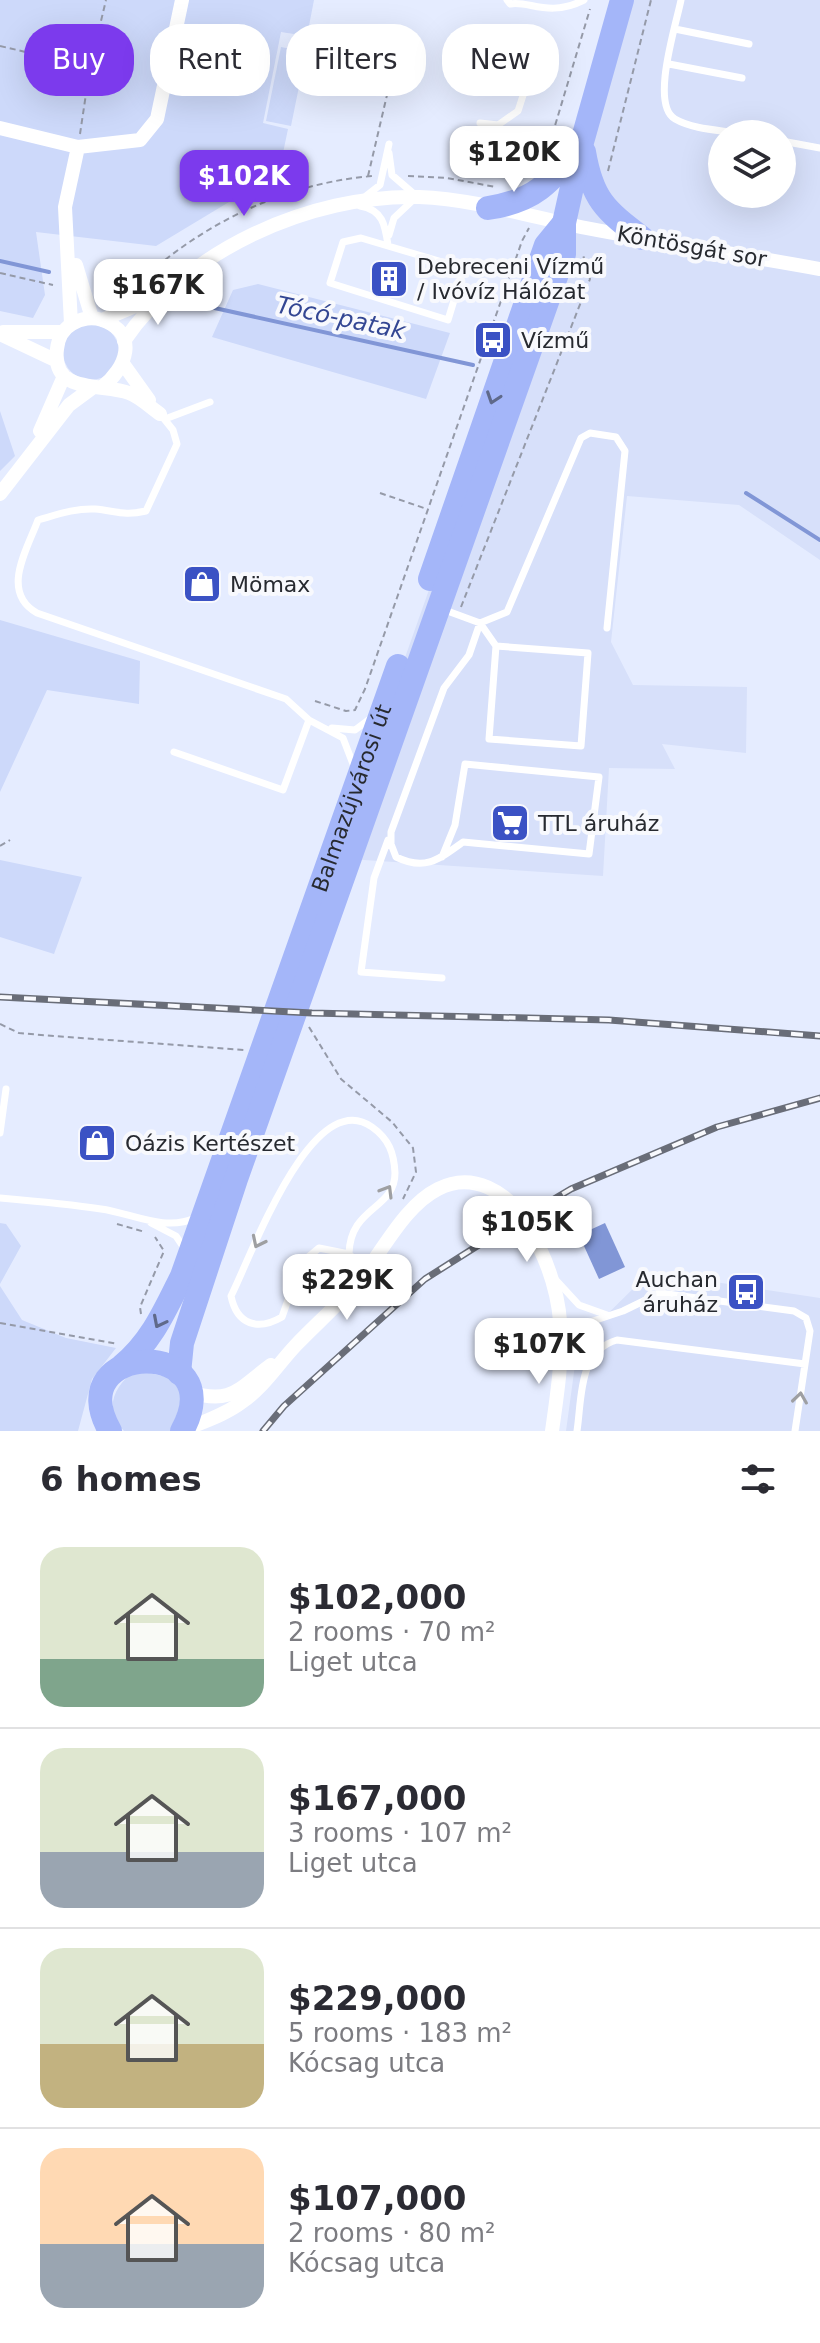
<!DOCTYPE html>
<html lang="en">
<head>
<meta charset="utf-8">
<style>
	:root { --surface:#fff; --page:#f2f2f3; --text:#2b2b33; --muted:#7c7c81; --line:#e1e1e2; --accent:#7c3aed }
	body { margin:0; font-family:"DejaVu Sans",sans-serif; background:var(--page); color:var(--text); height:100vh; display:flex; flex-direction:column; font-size:30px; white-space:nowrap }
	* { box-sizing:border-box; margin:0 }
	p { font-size:26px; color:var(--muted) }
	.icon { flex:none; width:44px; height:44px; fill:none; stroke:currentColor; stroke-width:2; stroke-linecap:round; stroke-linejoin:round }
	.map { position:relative; height:1431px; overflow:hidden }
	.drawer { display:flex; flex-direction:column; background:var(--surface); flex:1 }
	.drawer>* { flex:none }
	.banner { position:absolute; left:24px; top:24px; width:772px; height:72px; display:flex; gap:16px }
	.buttons { position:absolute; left:708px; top:120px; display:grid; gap:16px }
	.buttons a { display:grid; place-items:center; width:88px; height:88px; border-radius:50%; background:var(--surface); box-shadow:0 8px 32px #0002; font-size:40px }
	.price { position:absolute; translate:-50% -68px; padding:0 18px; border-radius:16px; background:#fff; color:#222; font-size:26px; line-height:52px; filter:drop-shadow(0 2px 4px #0008) }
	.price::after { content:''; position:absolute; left:50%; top:48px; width:24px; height:18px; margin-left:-12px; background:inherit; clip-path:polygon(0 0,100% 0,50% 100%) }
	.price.current { background:var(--accent); color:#fff }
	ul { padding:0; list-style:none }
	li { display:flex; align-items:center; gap:24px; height:200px; padding:0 40px }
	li+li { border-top:2px solid var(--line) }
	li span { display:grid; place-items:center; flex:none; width:224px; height:160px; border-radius:24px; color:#555 }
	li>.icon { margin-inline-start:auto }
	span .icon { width:96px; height:96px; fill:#fffc; stroke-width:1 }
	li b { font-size:34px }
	h2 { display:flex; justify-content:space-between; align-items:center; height:96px; padding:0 40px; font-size:34px }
	.tag { padding:0 28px; border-radius:32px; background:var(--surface); box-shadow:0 8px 32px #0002; font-size:28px; line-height:72px }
	.tag.current { background:var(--accent); color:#fff }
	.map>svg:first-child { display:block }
	.built { fill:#d7e0fa; fill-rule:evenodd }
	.green { fill:#cdd9fa }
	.water { fill:#8196d6 }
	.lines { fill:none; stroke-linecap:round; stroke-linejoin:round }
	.stream { stroke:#8196d6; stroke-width:4 }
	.path { stroke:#959aa8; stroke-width:2; stroke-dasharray:6 4; stroke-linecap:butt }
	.service { stroke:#fff; stroke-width:7 }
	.minor { stroke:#fff; stroke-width:14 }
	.primary { stroke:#a4b6f9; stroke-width:24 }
	.rail-casing { stroke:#696d78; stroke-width:7 }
	.rail { stroke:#f8f9fd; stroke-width:4; stroke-dasharray:12; stroke-linecap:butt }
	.oneway { stroke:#5f698a }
	.oneway2 { stroke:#9e9fa2 }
	.labels { text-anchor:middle; stroke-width:8; stroke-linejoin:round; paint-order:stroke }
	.street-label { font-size:22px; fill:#272a30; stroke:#f8f9fd }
	.poi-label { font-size:22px; fill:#272a30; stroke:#f8f9fd; text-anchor:start }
	.water-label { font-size:24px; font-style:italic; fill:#334693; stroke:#f8f9fd }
</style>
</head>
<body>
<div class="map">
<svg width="820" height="1431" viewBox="0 0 820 1431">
	<rect width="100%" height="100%" fill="#e5ecff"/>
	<path class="built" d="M 611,0 L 820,0 L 820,560 L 739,505 L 627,496 L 611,642 L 633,685 L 747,687 L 746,753 L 662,744 L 675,769 L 609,768 L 603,876 L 334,858 L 561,217 ZM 722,134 L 782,134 L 782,194 L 722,194 Z
		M 650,1272 L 820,1298 L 820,1431 L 566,1431 L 578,1343 Z"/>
	<path class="green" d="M 0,0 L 314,0 L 307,36 L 281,32 L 263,123 L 288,129 L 279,172 L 156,246 L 36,232 L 45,295 L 33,318 L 0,311 Z
		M 312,33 L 346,41 L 344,53 L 310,45 Z
		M 281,47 L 306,52 L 291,126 L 266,121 Z
		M 258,284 L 450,333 L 426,399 L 212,337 L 233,290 Z
		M63 352a28 28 0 1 1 56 0a28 28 0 1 1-56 0Z
		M 0,411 L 15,456 L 0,471 Z
		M 0,620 L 140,661 L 139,704 L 47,690 L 0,792 Z
		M 0,860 L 82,877 L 54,954 L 0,937 Z
		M 0,1223 L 6,1224 L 21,1246 L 0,1284 Z
		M 0,1286 L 22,1320 L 66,1338 L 116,1348 L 92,1379 L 78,1431 L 0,1431 Z
		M 135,1370 L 172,1378 L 183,1399 L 170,1431 L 124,1431 C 103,1408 114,1387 135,1370 Z"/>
	<path class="water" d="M 605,1223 L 625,1267 L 599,1279 L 579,1235 Z"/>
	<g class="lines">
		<path class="stream" d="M 0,261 L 49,272
			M 100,283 L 122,288
			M 201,305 L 473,365
			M 746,493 L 820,540"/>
		<path class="path" d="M 0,46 L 90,67 L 106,0
			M 80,134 L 90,67
			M 540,162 L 554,129 L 590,9
			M 608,171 L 651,0
			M 368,176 L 395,61
			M 408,176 L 447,178 L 496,187
			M 0,273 L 53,285
			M 128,293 C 192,228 282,183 373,176
			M 100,297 L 112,301
			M 380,493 L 424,508
			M 461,607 L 590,279 L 583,255
			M 315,701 L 346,711 L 355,710 L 365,689 L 522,241 L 529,228
			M 0,846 L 10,840
			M 0,1024 L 19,1033 L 41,1035 L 244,1050
			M 309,1027 L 341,1079 L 392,1122 L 413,1148 L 416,1172 L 403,1199
			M 117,1224 L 145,1232
			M 141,1314 L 140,1307 L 164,1251 L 155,1237
			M 0,1323 L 118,1344"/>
		<path class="service" d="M 507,0 L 510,4 C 529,0 548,18 584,0
			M 681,0 C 676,25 650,105 675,119 C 694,130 722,130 743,134
			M 675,29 L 749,44
			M 500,33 L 514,37
			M 498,41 L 512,45
			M 525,48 L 537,52
			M 496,50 L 510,54
			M 522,58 L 535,61
			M 493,60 L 507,64
			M 669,64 L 742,78
			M 520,68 L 532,71
			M 480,123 L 498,125 L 518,111 L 540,43 L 527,40
			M 782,141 L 820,148
			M 389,153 L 392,175 L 414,194
			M 366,196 L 380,185 L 389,144
			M 360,206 C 383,210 385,225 388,245
			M 389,235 L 394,218 L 412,201
			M 361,238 L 459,267 L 462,274 L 448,320 L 330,283 L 343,242 Z
			M 161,415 L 173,430 L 177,444 L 146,511 C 124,516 116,511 95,509 C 75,508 56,515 38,520 C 27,550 0,592 37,613 L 286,699 L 309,720 L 343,738 L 353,764
			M 165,419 L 210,402
			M 442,609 L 480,623 L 507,612 L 581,438 L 590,433 L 616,437 L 625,451 L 607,628
			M 480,623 L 496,646 L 489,739 L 581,746 L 588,653 L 496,646
			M 332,728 L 355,730 L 371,718
			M 174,752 L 283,790 L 309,720
			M 388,840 L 374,878 L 361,972 L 442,978
			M 442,857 L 455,825 L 465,764 L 599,777 L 589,854 L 463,842 C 438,860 425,871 396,857 L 391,844 L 391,832 L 444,688 L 469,655 L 480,623
			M 0,1133 L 6,1089
			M 0,1198 C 34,1201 68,1204 101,1209 C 131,1213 165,1232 195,1218
			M 151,1223 L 176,1236 L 184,1248
			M 349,1254 C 350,1206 395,1210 395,1173 C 394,1153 389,1139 372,1127 C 312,1084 251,1257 231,1296 C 237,1325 258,1331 282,1317 L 301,1263 L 319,1248 L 349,1254 L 366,1271
			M 556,1280 L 579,1305 L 607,1315
			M 563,1345 L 590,1322 L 623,1311 L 660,1293 L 794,1311 L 806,1318 L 810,1331 L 795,1431
			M 577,1431 C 582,1398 578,1351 617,1340 L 805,1364"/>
		<path class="minor" d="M 0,128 L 78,147 L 140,140 L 157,119 L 182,0
			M 76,265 L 92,318
			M 102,320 L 152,299
			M 71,324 L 65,207 L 78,147
			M 3,332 L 63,332
			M 0,334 L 57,361
			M 124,341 C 185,251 310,194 419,197 C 474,199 532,217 586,228 C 664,243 742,255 820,269
			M 124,365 L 149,400
			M 102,387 C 126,369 140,333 102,320 C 93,317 81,318 72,324 C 63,329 58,339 57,349 C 51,395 103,383 129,393 C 140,397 150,407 160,414
			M 40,431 L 64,376
			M 0,494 L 69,405 L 92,388
			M 189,1392 C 232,1405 238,1389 271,1365
			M 182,1431 C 202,1422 225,1415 242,1402 C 264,1387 278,1364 296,1345 C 319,1321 343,1301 363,1275 C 385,1247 406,1205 438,1189 C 473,1171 507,1192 525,1221 C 571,1296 564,1348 552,1431"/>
		<g class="primary">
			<path d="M 584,152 C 592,199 605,210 642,238"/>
			<path d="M 488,208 C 535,201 549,184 578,147"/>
			<path d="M 430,579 L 546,245 L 564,223"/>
			<path id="s1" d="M 122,1366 C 152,1341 165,1310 182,1276 L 398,666"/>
			<path d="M 179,1373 L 182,1343 L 236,1179 L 564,254 L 564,223 L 582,142 L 622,0"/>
			<path d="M 110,1431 C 58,1340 234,1337 182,1431"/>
		</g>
		<defs>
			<path id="rail" d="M 0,997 L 312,1013 L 609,1020 L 820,1036
				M 263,1431 L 284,1406 L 425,1279 L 512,1224 L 571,1189 L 717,1127 L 820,1098"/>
		</defs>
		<use href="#rail" class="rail-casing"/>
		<use href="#rail" class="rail"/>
	</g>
	<defs><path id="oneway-chevron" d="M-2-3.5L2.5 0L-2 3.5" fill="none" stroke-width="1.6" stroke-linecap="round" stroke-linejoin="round" transform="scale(2)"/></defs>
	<g class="oneway">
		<use href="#oneway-chevron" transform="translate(493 398) rotate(109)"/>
		<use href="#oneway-chevron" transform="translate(159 1322) rotate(117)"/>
	</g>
	<g class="oneway2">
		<use href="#oneway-chevron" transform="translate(387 1191) rotate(-59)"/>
		<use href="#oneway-chevron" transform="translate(258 1242) rotate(116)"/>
		<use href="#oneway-chevron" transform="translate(800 1398) rotate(-82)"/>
	</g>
	<defs>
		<symbol id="building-square" viewBox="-11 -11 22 22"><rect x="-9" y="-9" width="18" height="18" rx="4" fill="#3b52c4" stroke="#f8f9fd"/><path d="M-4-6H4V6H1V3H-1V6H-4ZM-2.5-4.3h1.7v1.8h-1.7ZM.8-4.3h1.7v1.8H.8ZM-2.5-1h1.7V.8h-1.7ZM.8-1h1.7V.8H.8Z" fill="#fff"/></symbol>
		<symbol id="bus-square" viewBox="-11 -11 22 22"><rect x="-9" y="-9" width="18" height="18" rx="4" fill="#3b52c4" stroke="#f8f9fd"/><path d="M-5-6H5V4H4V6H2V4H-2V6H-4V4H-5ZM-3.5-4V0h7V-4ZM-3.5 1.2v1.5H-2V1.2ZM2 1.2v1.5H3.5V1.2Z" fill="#fff"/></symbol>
		<symbol id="shop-square" viewBox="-11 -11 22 22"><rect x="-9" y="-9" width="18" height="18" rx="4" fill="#3b52c4" stroke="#f8f9fd"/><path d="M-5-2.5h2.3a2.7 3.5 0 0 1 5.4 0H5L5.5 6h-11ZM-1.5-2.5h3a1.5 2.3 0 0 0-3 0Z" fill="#fff"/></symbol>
		<symbol id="supermarket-square" viewBox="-11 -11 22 22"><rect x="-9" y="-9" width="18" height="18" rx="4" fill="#3b52c4" stroke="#f8f9fd"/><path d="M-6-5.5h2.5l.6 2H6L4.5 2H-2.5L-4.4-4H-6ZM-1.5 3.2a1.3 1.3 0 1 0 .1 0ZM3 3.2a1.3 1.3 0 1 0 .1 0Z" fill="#fff"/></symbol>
	</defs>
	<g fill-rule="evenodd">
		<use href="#building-square" x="367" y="257" width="44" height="44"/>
		<use href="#bus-square" x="471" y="318" width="44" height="44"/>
		<use href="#shop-square" x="180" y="562" width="44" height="44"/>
		<use href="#supermarket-square" x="488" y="801" width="44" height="44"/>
		<use href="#shop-square" x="75" y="1121" width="44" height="44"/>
		<use href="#bus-square" x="724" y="1270" width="44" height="44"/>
	</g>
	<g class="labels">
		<g class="street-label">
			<text transform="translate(692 246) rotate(10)" y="8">Köntösgát sor</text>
			<text dy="8" stroke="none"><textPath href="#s1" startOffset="616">Balmazújvárosi út</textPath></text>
		</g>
		<g class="poi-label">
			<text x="417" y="274">Debreceni Vízmű<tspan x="417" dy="25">/ Ivóvíz Hálózat</tspan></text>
			<text x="521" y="348">Vízmű</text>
			<text x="230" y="592">Mömax</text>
			<text x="538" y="831">TTL áruház</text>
			<text x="125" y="1151">Oázis Kertészet</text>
			<text x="718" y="1287" text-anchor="end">Auchan<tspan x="718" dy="25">áruház</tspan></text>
		</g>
		<g class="water-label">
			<text transform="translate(341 318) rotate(12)" y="8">Tócó-patak</text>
		</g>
	</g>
</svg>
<div class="buttons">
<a><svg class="icon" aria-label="layers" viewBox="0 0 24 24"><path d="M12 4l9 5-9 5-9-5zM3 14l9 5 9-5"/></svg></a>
</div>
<b class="price" style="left:514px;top:194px">$120K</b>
<b class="price current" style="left:244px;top:218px">$102K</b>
<b class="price" style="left:158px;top:327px">$167K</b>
<b class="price" style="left:527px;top:1264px">$105K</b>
<b class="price" style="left:347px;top:1322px">$229K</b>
<b class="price" style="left:539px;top:1386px">$107K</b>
<div class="banner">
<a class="tag current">Buy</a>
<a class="tag">Rent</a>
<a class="tag">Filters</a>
<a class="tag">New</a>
</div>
</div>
<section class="drawer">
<h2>6 homes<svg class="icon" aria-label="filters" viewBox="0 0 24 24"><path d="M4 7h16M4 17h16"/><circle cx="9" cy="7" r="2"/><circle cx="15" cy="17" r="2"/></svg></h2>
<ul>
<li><span style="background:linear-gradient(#dfe7d0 70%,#7fa58c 0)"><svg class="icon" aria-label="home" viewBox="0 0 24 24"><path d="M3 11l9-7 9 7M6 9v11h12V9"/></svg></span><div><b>$102,000</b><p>2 rooms · 70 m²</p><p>Liget utca</p></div></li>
<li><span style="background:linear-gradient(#dfe7d0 65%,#9aa5b1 0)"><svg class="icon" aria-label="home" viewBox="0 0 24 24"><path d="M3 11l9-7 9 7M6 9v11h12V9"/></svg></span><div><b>$167,000</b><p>3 rooms · 107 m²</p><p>Liget utca</p></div></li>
<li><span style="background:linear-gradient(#dfe7d0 60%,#c2b280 0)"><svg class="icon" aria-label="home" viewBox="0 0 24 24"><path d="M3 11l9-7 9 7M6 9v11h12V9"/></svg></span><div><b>$229,000</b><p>5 rooms · 183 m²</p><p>Kócsag utca</p></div></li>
<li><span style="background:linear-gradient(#ffd9b3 60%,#9aa5b1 0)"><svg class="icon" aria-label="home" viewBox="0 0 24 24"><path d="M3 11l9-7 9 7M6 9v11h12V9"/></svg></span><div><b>$107,000</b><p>2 rooms · 80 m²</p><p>Kócsag utca</p></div></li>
</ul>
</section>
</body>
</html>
